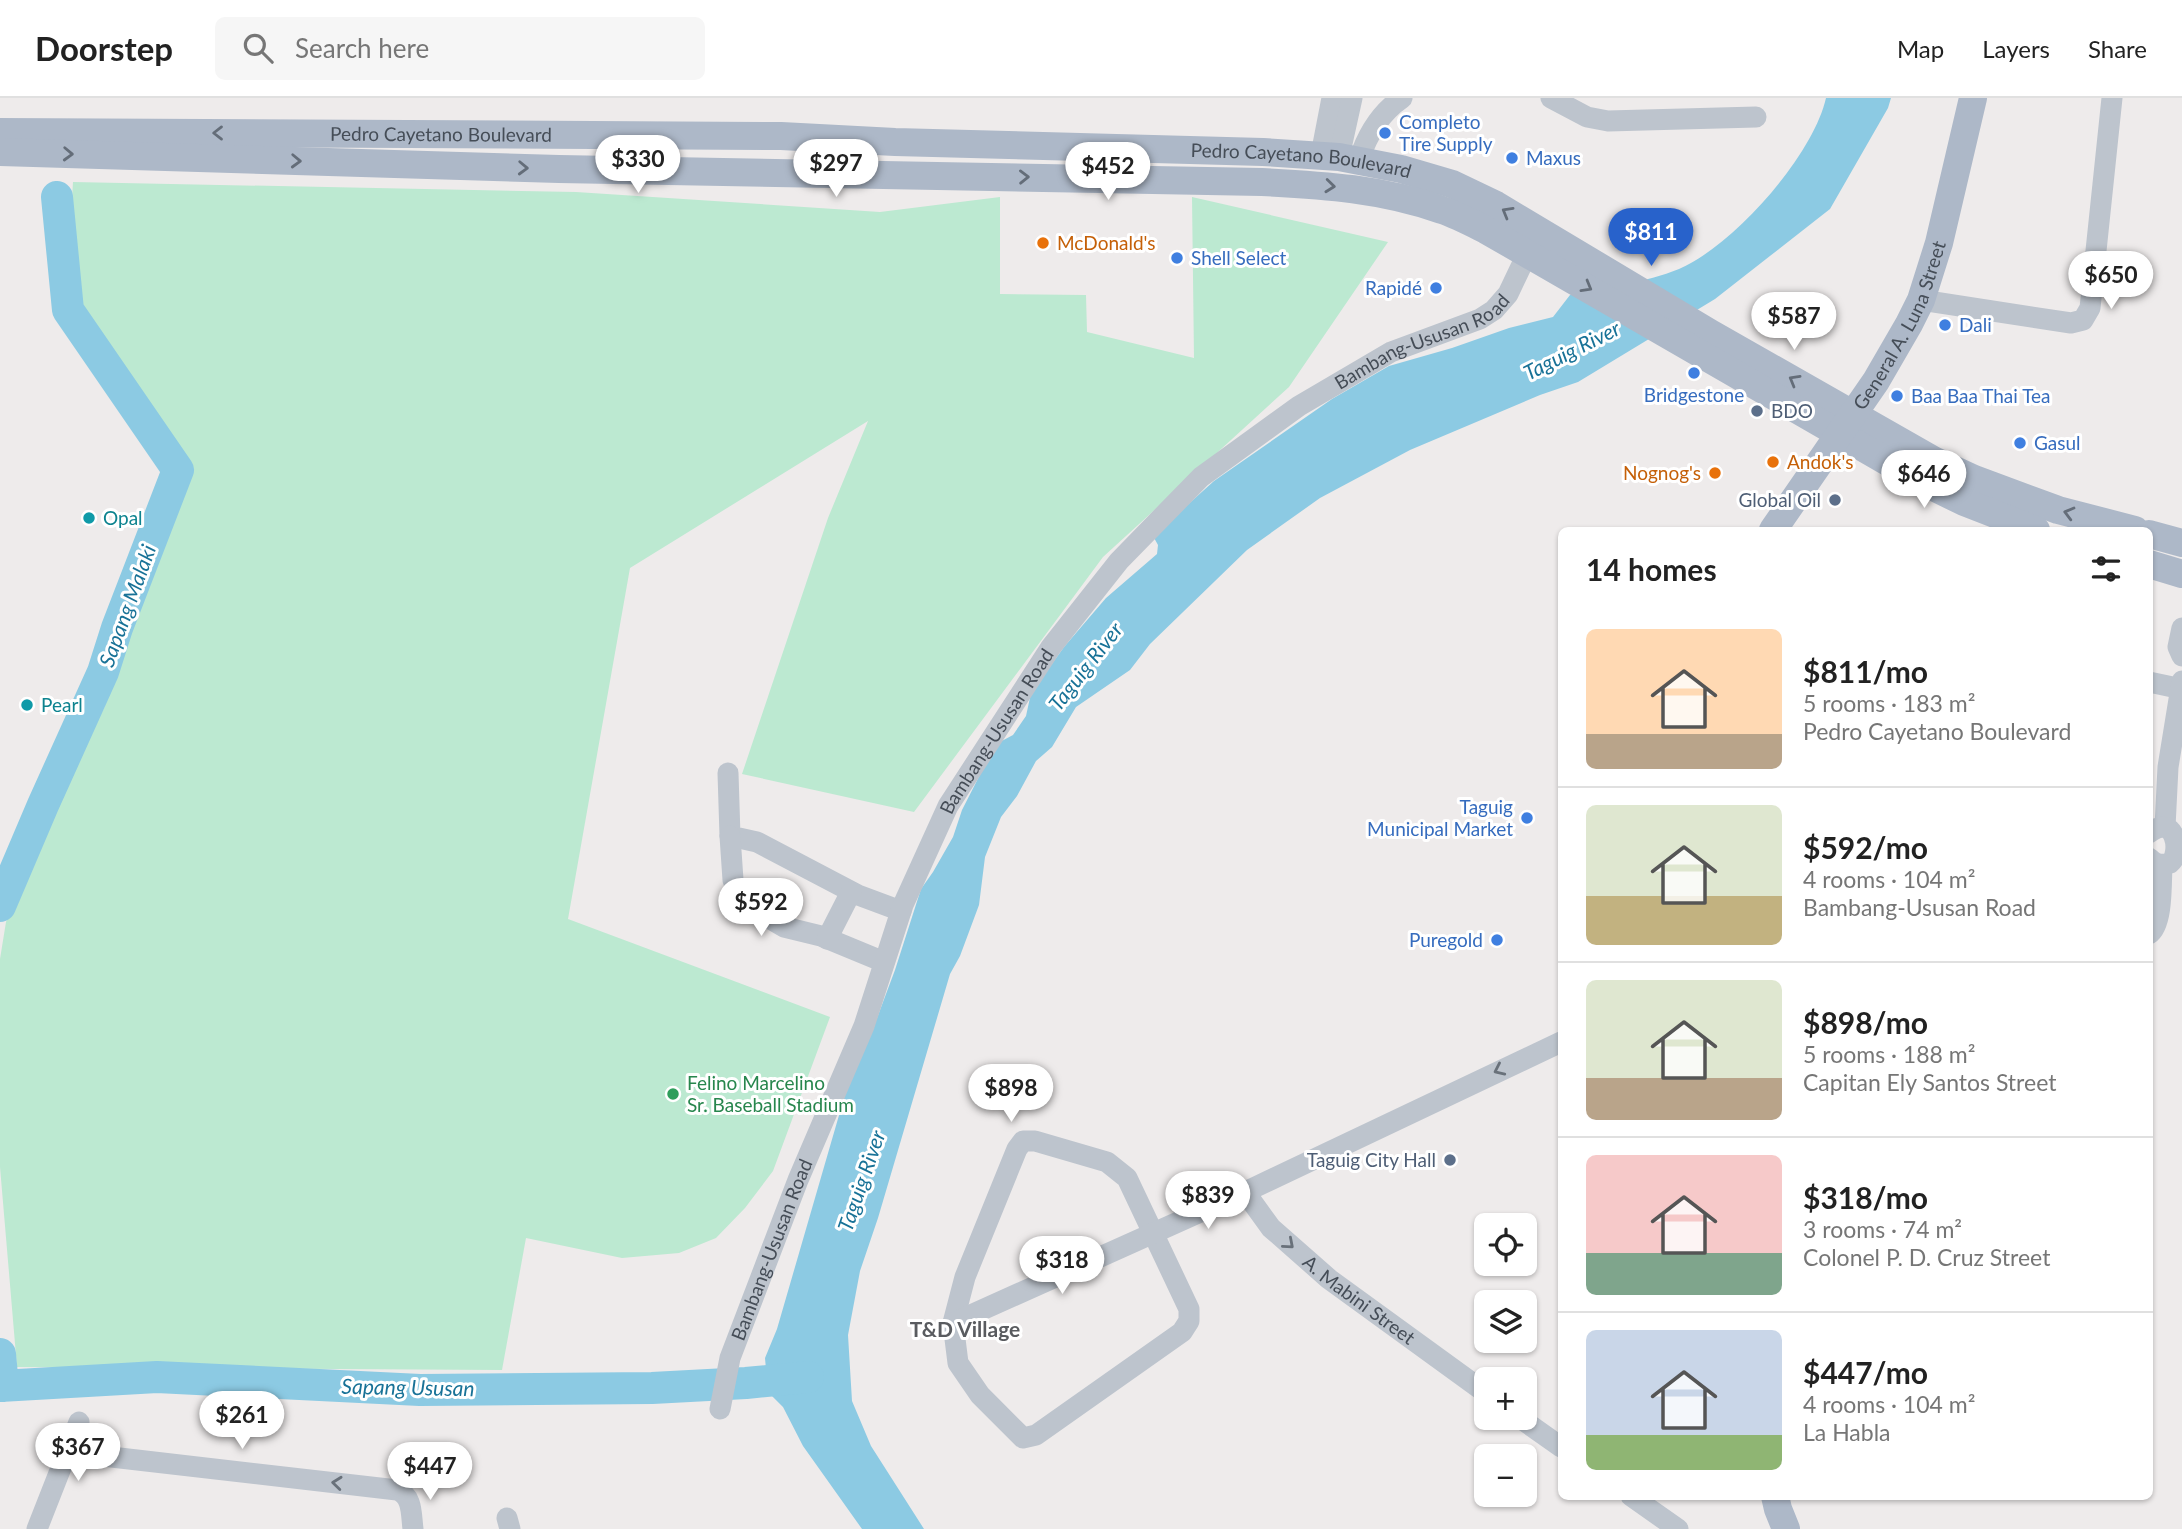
<!DOCTYPE html>
<html lang="en">
<head>
<meta charset="utf-8">
<style>
	:root { --surface:#fff; --page:#f6f6f6; --text:#222; --muted:#767676; --line:#e0e0e0; --accent:#2862cb }
	body { margin:0; font-family:Lato,sans-serif; background:var(--page); color:var(--text); height:100vh; display:flex; flex-direction:column; font-size:26px; white-space:nowrap }
	* { box-sizing:border-box; margin:0 }
	p { font-size:23px; color:var(--muted) }
	.icon { flex:none; width:38px; height:38px; fill:none; stroke:currentColor; stroke-width:2; stroke-linecap:round; stroke-linejoin:round }
	.map { position:relative; flex:1; overflow:hidden }
	.side { position:absolute; left:1558px; top:429px; width:595px; height:973px; display:flex; flex-direction:column; background:var(--surface); border-radius:10px; box-shadow:0 2px 5px #0004 }
	.side>* { flex:none }
	.controls { position:absolute; left:1474px; top:1115px; display:grid; gap:14px }
	.controls a { display:grid; place-items:center; width:63px; height:63px; border-radius:10px; background:var(--surface); box-shadow:0 2px 5px #0004; font-size:35px }
	.price { position:absolute; translate:-50% -60px; padding:0 16px; border-radius:24px; background:#fff; color:#222; font-size:23px; line-height:46px; filter:drop-shadow(0 2px 4px #0008) }
	.price::after { content:''; position:absolute; left:50%; top:42px; width:21px; height:16px; margin-left:-10px; background:inherit; clip-path:polygon(0 0,100% 0,50% 100%) }
	.price.current { background:var(--accent); color:#fff }
	ul { padding:0; list-style:none }
	li { display:flex; align-items:center; gap:21px; height:175px; padding:0 28px }
	li+li { border-top:2px solid var(--line) }
	li span { display:grid; place-items:center; flex:none; width:196px; height:140px; border-radius:10px; color:#555 }
	li>.icon { margin-inline-start:auto }
	span .icon { width:84px; height:84px; fill:#fffc; stroke-width:1 }
	li b { font-size:30px }
	h2 { display:flex; justify-content:space-between; align-items:center; height:84px; padding:0 28px; font-size:30px }
	header { display:flex; align-items:center; gap:42px; box-sizing:border-box; height:98px; padding:0 35px; background:var(--surface); border-bottom:2px solid var(--line) }
	header strong { font-size:33px }
	nav { display:flex; gap:38px; margin-inline-start:auto; font-size:24px }
	.search { width:490px; height:63px; background:var(--page); display:flex; align-items:center; gap:18px; box-sizing:border-box; padding:0 24px; border-radius:10px; color:var(--muted); font-size:26px }
	.map>svg:first-child { display:block }
	.green { fill:#bce9d1 }
	.water { fill:#8ccae3 }
	.lines { fill:none; stroke-linecap:round; stroke-linejoin:round }
	.river { stroke:#8ccae3; stroke-width:32 }
	.minor { stroke:#bdc4cd; stroke-width:21 }
	.major { stroke:#adb8c8; stroke-width:28 }
	.oneway { stroke:#646d79 }
	.oneway2 { stroke:#69717a }
	.shop-dot { fill:#3f7fe0; stroke:#fff; stroke-width:2.5 }
	.food-dot { fill:#e8710a; stroke:#fff; stroke-width:2.5 }
	.service-dot { fill:#5c6f8a; stroke:#fff; stroke-width:2.5 }
	.culture-dot { fill:#0f9aa8; stroke:#fff; stroke-width:2.5 }
	.leisure-dot { fill:#2e9e5b; stroke:#fff; stroke-width:2.5 }
	.labels { text-anchor:middle; stroke-width:6; stroke-linejoin:round; paint-order:stroke }
	.shop-label { font-size:19px; fill:#366cbe; stroke:#fff; text-anchor:start }
	.street-label { font-size:19px; fill:#454d57; stroke:#fff }
	.food-label { font-size:19px; fill:#c56008; stroke:#fff; text-anchor:start }
	.service-label { font-size:19px; fill:#4e5e75; stroke:#fff; text-anchor:end }
	.culture-label { font-size:19px; fill:#0d838f; stroke:#fff; text-anchor:start }
	.leisure-label { font-size:19px; fill:#27864d; stroke:#fff; text-anchor:start }
	.water-label { font-size:21px; font-style:italic; fill:#187297; stroke:#fff }
	.neighbourhood-label { font-size:21px; font-weight:bold; fill:#595b5f; stroke:#fff }
</style>
</head>
<body>
<header>
<strong>Doorstep</strong>
<div class="search"><svg class="icon" aria-label="search" viewBox="0 0 24 24"><circle cx="10" cy="10" r="6"/><path d="M15 15l6 6"/></svg>Search here</div>
<nav><a>Map</a><a>Layers</a><a>Share</a></nav>
</header>
<div class="map">
<svg width="2182" height="1431" viewBox="0 0 2182 1431">
	<rect width="100%" height="100%" fill="#eeebeb"/>
	<path class="green" d="M 73,84 L 576,94 L 880,114 L 1000,99 L 1000,196 L 1086,197 L 1087,234 L 1194,260 L 1192,99 L 1388,144 L 1289,289 L 1103,459 L 914,714 L 742,676 L 828,420 L 868,323 L 630,470 L 568,821 L 830,919 L 773,1073 L 745,1110 L 716,1140 L 679,1155 L 622,1160 L 526,1140 L 502,1272 L 17,1269 L 0,1069 L 0,861 L 6,824 L 54,704 L 104,610 L 189,368 L 76,196 L 69,150 Z"/>
	<path class="water" d="M 1826,0 L 1891,0 L 1888,10 L 1830,111 L 1715,201 L 1578,284 L 1540,297 L 1410,352 L 1320,400 L 1247,452 L 1150,546 L 1130,572 L 1076,609 L 1052,649 L 1036,663 L 1017,698 L 1001,719 L 985,759 L 979,807 L 960,858 L 950,876 L 878,1120 L 860,1173 L 848,1237 L 852,1303 L 871,1348 L 924,1431 L 862,1431 L 803,1348 L 783,1309 L 768,1294 L 765,1260 L 777,1231 L 853,969 L 877,920 L 895,872 L 921,791 L 933,774 L 953,739 L 962,712 L 989,659 L 998,645 L 1013,637 L 1026,618 L 1031,595 L 1064,549 L 1106,500 L 1157,456 L 1158,447 L 1153,438 L 1214,383 L 1332,301 L 1389,268 L 1452,250 L 1509,230 L 1553,219 L 1570,197 C 1605,189 1646,185 1679,171 C 1733,148 1813,58 1826,0 Z"/>
	<g class="lines">
		<path class="river" d="M 0,808 L 43,707 L 103,574 L 117,530 L 178,372 L 68,212 L 57,99
			M 0,1256 L 3,1288
			M 0,1288 L 157,1279 L 420,1292 L 652,1290 L 746,1285 L 808,1279"/>
		<g class="minor">
			<path d="M 1551,0 L 1587,19 L 1608,23 L 1756,19"/>
			<path d="M 1321,57 L 1332,0"/>
			<path d="M 1339,59 L 1352,0"/>
			<path d="M 1359,62 C 1367,37 1380,15 1402,0"/>
			<path d="M 1921,202 L 2071,225 L 2083,222 L 2090,210 L 2112,0"/>
			<path d="M 2182,530 L 2178,549 L 2182,558"/>
			<path d="M 2149,584 L 2182,591"/>
			<path d="M 728,675 L 730,738 L 757,744 L 858,797 L 901,813"/>
			<path d="M 2165,729 L 2168,669 L 2182,583"/>
			<path d="M 2149,735 C 2176,714 2182,756 2170,765 C 2161,768 2155,766 2149,760"/>
			<path d="M 730,738 L 733,782 L 741,804 L 784,829 L 821,838 L 884,864"/>
			<path d="M 2149,836 C 2163,827 2161,784 2162,767"/>
			<path d="M 827,841 L 851,794"/>
			<path d="M 1023,1043 L 1035,1043 L 1107,1064 L 1127,1080 L 1189,1211 L 1189,1223 L 1182,1234 L 1036,1337 L 1023,1340 L 980,1297 L 958,1265 L 953,1225 L 965,1179 L 1017,1051 Z"/>
			<path id="s1" d="M 1245,1094 L 1271,1130 L 1329,1181 L 1486,1295"/>
			<path d="M 953,1225 L 1245,1094 L 1561,944"/>
			<path id="s2" d="M 720,1311 L 730,1260 L 798,1082 L 864,928 L 903,807 L 948,708 L 1051,549 L 1119,463 L 1201,379 L 1299,308 L 1391,254 L 1480,221 L 1494,212 L 1508,196 L 1528,154"/>
			<path d="M 1520,1320 L 1561,1349"/>
			<path d="M 68,1354 L 397,1392 C 413,1398 411,1416 413,1431"/>
			<path d="M 1631,1398 L 1678,1431"/>
			<path d="M 507,1420 L 510,1431"/>
			<path d="M 37,1431 L 79,1324"/>
		</g>
		<g class="major">
			<path id="s3" d="M 0,34 L 781,38 L 895,44 L 1263,54 L 1339,59 L 1401,71 L 1452,86 L 1496,107 L 1710,235 L 1933,362 L 1974,381 L 2058,412 L 2135,432"/>
			<path d="M 0,54 L 559,71 L 1262,84 C 1323,87 1384,91 1442,112 C 1457,117 1472,125 1486,132 L 1921,383 L 1964,404 L 2036,432"/>
			<path id="s4" d="M 1773,432 L 1876,283 L 1909,226 L 1921,202 L 1939,145 L 1973,0"/>
			<path d="M 2149,436 L 2182,445"/>
			<path d="M 2149,466 L 2182,476"/>
			<path d="M 1775,1398 L 1778,1411 L 1786,1431"/>
		</g>
	</g>
	<defs><path id="oneway-chevron" d="M-2-3.5L2.5 0L-2 3.5" fill="none" stroke-width="1.6" stroke-linecap="round" stroke-linejoin="round" transform="scale(1.75)"/></defs>
	<g class="oneway">
		<use href="#oneway-chevron" transform="translate(218 35) rotate(-180)"/>
		<use href="#oneway-chevron" transform="translate(68 56) rotate(2)"/>
		<use href="#oneway-chevron" transform="translate(296 63) rotate(2)"/>
		<use href="#oneway-chevron" transform="translate(523 70) rotate(2)"/>
		<use href="#oneway-chevron" transform="translate(1024 79) rotate(-1)"/>
		<use href="#oneway-chevron" transform="translate(1330 88) rotate(6)"/>
		<use href="#oneway-chevron" transform="translate(1507 114) rotate(-150)"/>
		<use href="#oneway-chevron" transform="translate(1587 189) rotate(30)"/>
		<use href="#oneway-chevron" transform="translate(1794 282) rotate(-150)"/>
		<use href="#oneway-chevron" transform="translate(2069 415) rotate(-165)"/>
	</g>
	<g class="oneway2">
		<use href="#oneway-chevron" transform="translate(1499 972) rotate(155)"/>
		<use href="#oneway-chevron" transform="translate(1289 1146) rotate(41)"/>
		<use href="#oneway-chevron" transform="translate(337 1385) rotate(-174)"/>
	</g>
	<g class="shop-dot">
		<circle cx="1385" cy="35" r="7"/>
		<circle cx="1512" cy="60" r="7"/>
		<circle cx="1177" cy="160" r="7"/>
		<circle cx="1436" cy="190" r="7"/>
		<circle cx="1945" cy="227" r="7"/>
		<circle cx="1694" cy="275" r="7"/>
		<circle cx="1897" cy="298" r="7"/>
		<circle cx="2020" cy="345" r="7"/>
		<circle cx="1527" cy="720" r="7"/>
		<circle cx="1497" cy="842" r="7"/>
	</g>
	<g class="food-dot">
		<circle cx="1043" cy="145" r="7"/>
		<circle cx="1773" cy="364" r="7"/>
		<circle cx="1715" cy="375" r="7"/>
	</g>
	<g class="service-dot">
		<circle cx="1757" cy="313" r="7"/>
		<circle cx="1835" cy="402" r="7"/>
		<circle cx="1450" cy="1062" r="7"/>
	</g>
	<g class="culture-dot">
		<circle cx="89" cy="420" r="7"/>
		<circle cx="27" cy="607" r="7"/>
	</g>
	<circle class="leisure-dot" cx="673" cy="996" r="7"/>
	<g class="labels">
		<g class="shop-label">
			<text x="1399" y="31">Completo<tspan x="1399" dy="22">Tire Supply</tspan></text>
			<text x="1526" y="67">Maxus</text>
			<text x="1191" y="167">Shell Select</text>
			<text x="1422" y="197" text-anchor="end">Rapidé</text>
			<text x="1959" y="234">Dali</text>
			<text x="1694" y="304" text-anchor="middle">Bridgestone</text>
			<text x="1911" y="305">Baa Baa Thai Tea</text>
			<text x="2034" y="352">Gasul</text>
			<text x="1513" y="716" text-anchor="end">Taguig<tspan x="1513" dy="22">Municipal Market</tspan></text>
			<text x="1483" y="849" text-anchor="end">Puregold</text>
		</g>
		<g class="street-label">
			<text dy="7" stroke="none"><textPath href="#s3" startOffset="441">Pedro Cayetano Boulevard</textPath></text>
			<text dy="7" stroke="none"><textPath href="#s3" startOffset="1302">Pedro Cayetano Boulevard</textPath></text>
			<text dy="7" stroke="none"><textPath href="#s4" startOffset="242">General A. Luna Street</textPath></text>
			<text dy="7" stroke="none"><textPath href="#s2" startOffset="1323">Bambang-Ususan Road</textPath></text>
			<text dy="7" stroke="none"><textPath href="#s2" startOffset="735">Bambang-Ususan Road</textPath></text>
			<text dy="7" stroke="none"><textPath href="#s2" startOffset="168">Bambang-Ususan Road</textPath></text>
			<text dy="7" stroke="none"><textPath href="#s1" startOffset="158">A. Mabini Street</textPath></text>
		</g>
		<g class="food-label">
			<text x="1057" y="152">McDonald's</text>
			<text x="1787" y="371">Andok's</text>
			<text x="1701" y="382" text-anchor="end">Nognog's</text>
		</g>
		<g class="service-label">
			<text x="1771" y="320" text-anchor="start">BDO</text>
			<text x="1821" y="409">Global Oil</text>
			<text x="1436" y="1069">Taguig City Hall</text>
		</g>
		<g class="culture-label">
			<text x="103" y="427">Opal</text>
			<text x="41" y="614">Pearl</text>
		</g>
		<g class="leisure-label">
			<text x="687" y="992">Felino Marcelino<tspan x="687" dy="22">Sr. Baseball Stadium</tspan></text>
		</g>
		<g class="water-label">
			<text transform="translate(1572 253) rotate(-27)" y="7">Taguig River</text>
			<text transform="translate(128 508) rotate(-70)" y="7">Sapang Malaki</text>
			<text transform="translate(1086 569) rotate(-52)" y="7">Taguig River</text>
			<text transform="translate(862 1083) rotate(-71)" y="7">Taguig River</text>
			<text transform="translate(408 1290) rotate(1)" y="7">Sapang Ususan</text>
		</g>
		<g class="neighbourhood-label">
			<text x="965" y="1239">T&amp;D Village</text>
		</g>
	</g>
</svg>
<div class="controls">
<a><svg class="icon" aria-label="locate" viewBox="0 0 24 24"><circle cx="12" cy="12" r="6"/><path d="M12 2v4M12 18v4M2 12h4M18 12h4"/></svg></a>
<a><svg class="icon" aria-label="layers" viewBox="0 0 24 24"><path d="M12 4l9 5-9 5-9-5zM3 14l9 5 9-5"/></svg></a>
<a>+</a>
<a>−</a>
</div>
<b class="price" style="left:638px;top:97px">$330</b>
<b class="price" style="left:836px;top:101px">$297</b>
<b class="price" style="left:1108px;top:104px">$452</b>
<b class="price current" style="left:1651px;top:170px">$811</b>
<b class="price" style="left:2111px;top:213px">$650</b>
<b class="price" style="left:1794px;top:254px">$587</b>
<b class="price" style="left:1924px;top:412px">$646</b>
<b class="price" style="left:761px;top:840px">$592</b>
<b class="price" style="left:1011px;top:1026px">$898</b>
<b class="price" style="left:1208px;top:1133px">$839</b>
<b class="price" style="left:1062px;top:1198px">$318</b>
<b class="price" style="left:242px;top:1353px">$261</b>
<b class="price" style="left:78px;top:1385px">$367</b>
<b class="price" style="left:430px;top:1404px">$447</b>
<section class="side">
<h2>14 homes<svg class="icon" aria-label="filters" viewBox="0 0 24 24"><path d="M4 7h16M4 17h16"/><circle cx="9" cy="7" r="2"/><circle cx="15" cy="17" r="2"/></svg></h2>
<ul>
<li><span style="background:linear-gradient(#ffd9b3 75%,#b9a48a 0)"><svg class="icon" aria-label="home" viewBox="0 0 24 24"><path d="M3 11l9-7 9 7M6 9v11h12V9"/></svg></span><div><b>$811/mo</b><p>5 rooms · 183 m²</p><p>Pedro Cayetano Boulevard</p></div></li>
<li><span style="background:linear-gradient(#dfe7d0 65%,#c2b280 0)"><svg class="icon" aria-label="home" viewBox="0 0 24 24"><path d="M3 11l9-7 9 7M6 9v11h12V9"/></svg></span><div><b>$592/mo</b><p>4 rooms · 104 m²</p><p>Bambang-Ususan Road</p></div></li>
<li><span style="background:linear-gradient(#dfe7d0 70%,#b9a48a 0)"><svg class="icon" aria-label="home" viewBox="0 0 24 24"><path d="M3 11l9-7 9 7M6 9v11h12V9"/></svg></span><div><b>$898/mo</b><p>5 rooms · 188 m²</p><p>Capitan Ely Santos Street</p></div></li>
<li><span style="background:linear-gradient(#f6c9c9 70%,#7fa58c 0)"><svg class="icon" aria-label="home" viewBox="0 0 24 24"><path d="M3 11l9-7 9 7M6 9v11h12V9"/></svg></span><div><b>$318/mo</b><p>3 rooms · 74 m²</p><p>Colonel P. D. Cruz Street</p></div></li>
<li><span style="background:linear-gradient(#c9d6e8 75%,#8fb573 0)"><svg class="icon" aria-label="home" viewBox="0 0 24 24"><path d="M3 11l9-7 9 7M6 9v11h12V9"/></svg></span><div><b>$447/mo</b><p>4 rooms · 104 m²</p><p>La Habla</p></div></li>
</ul>
</section>
</div>
</body>
</html>
